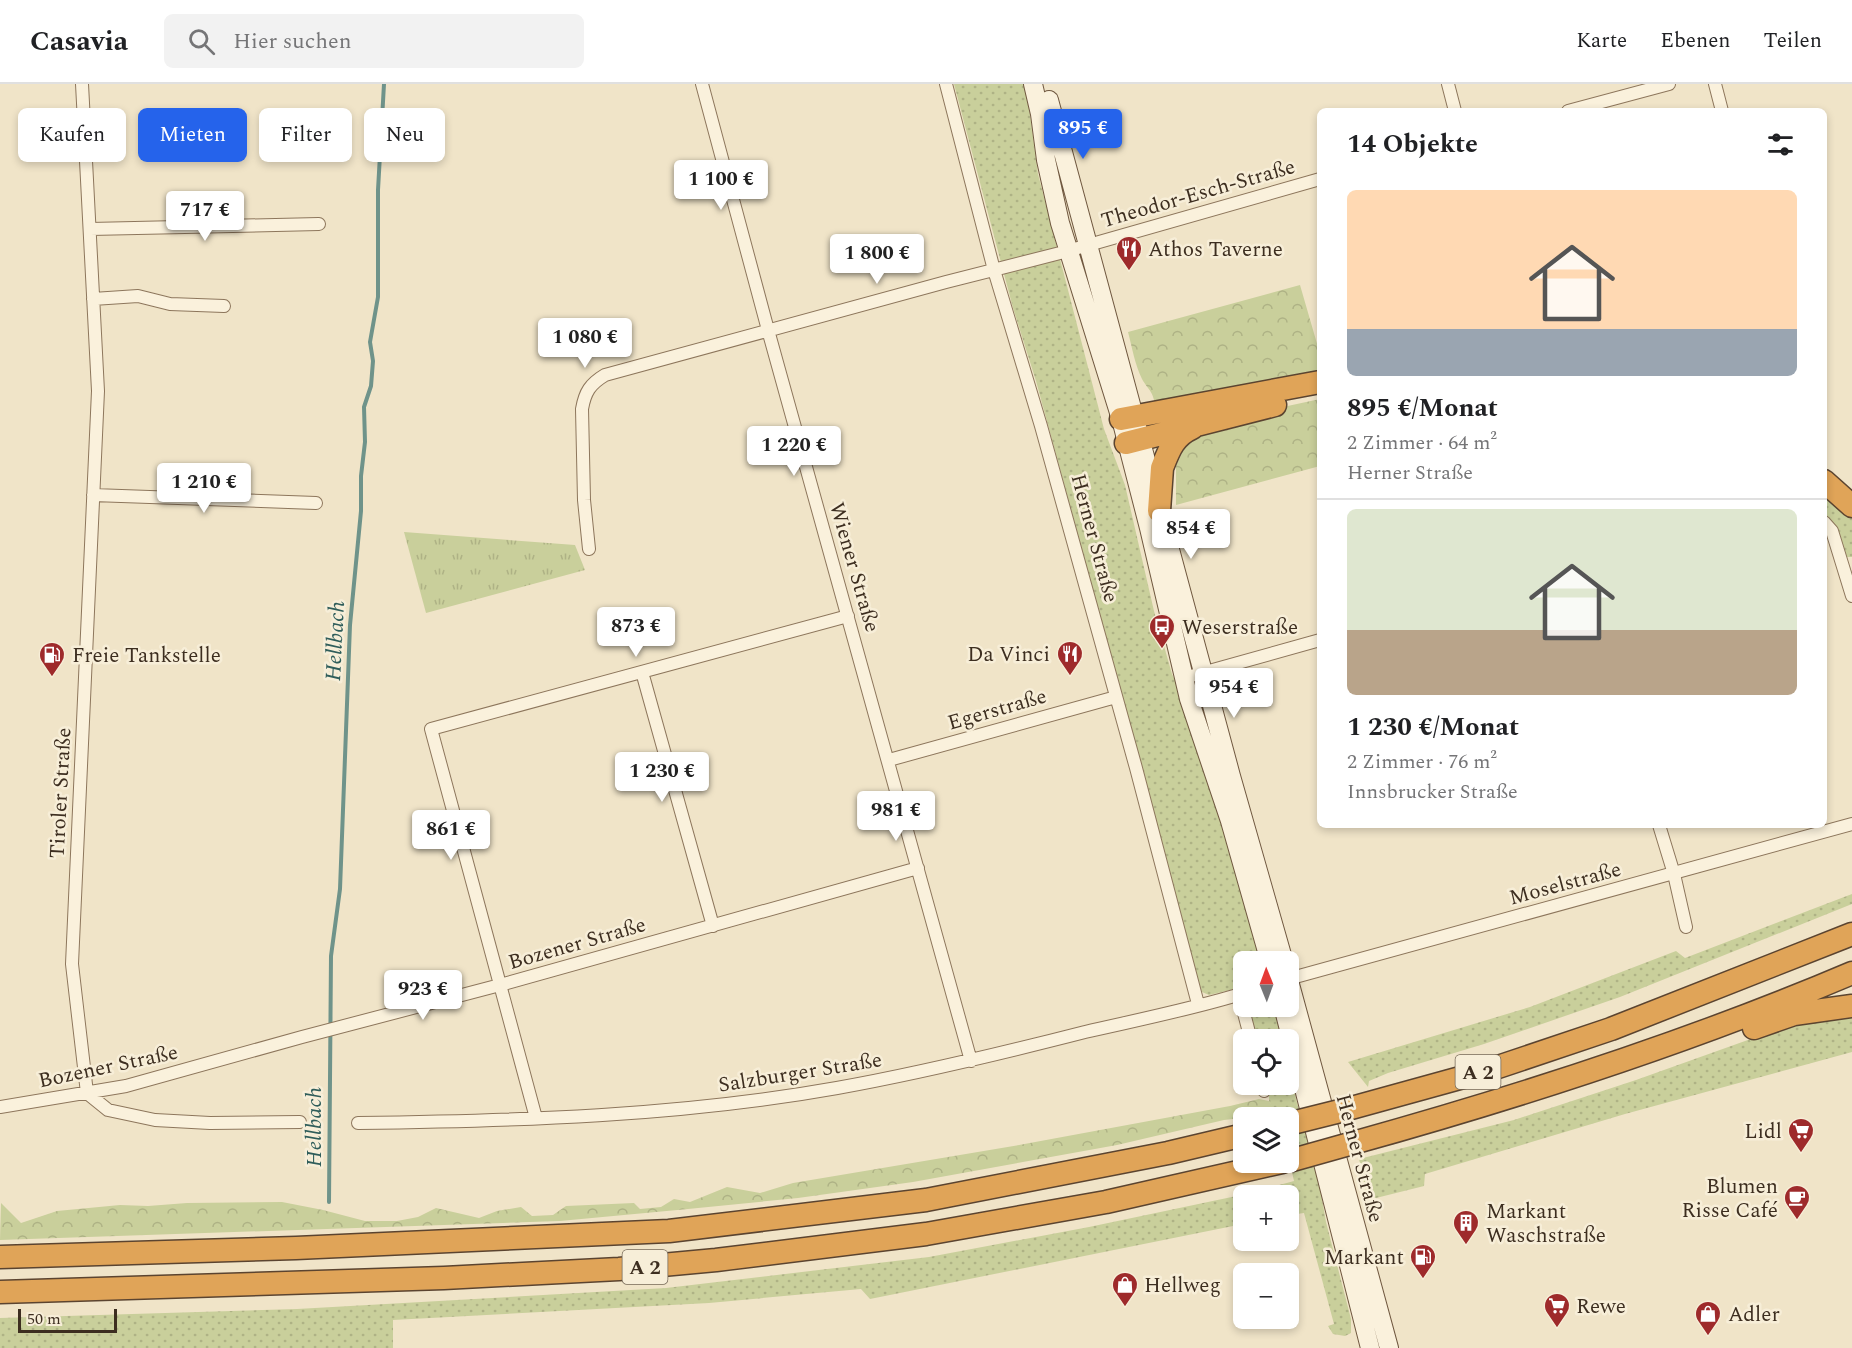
<!DOCTYPE html>
<html lang="de">
<head>
<meta charset="utf-8">
<style>
	:root { --surface:#fff; --page:#f2f2f2; --text:#202124; --muted:#757577; --line:#e0e0e0; --accent:#2563eb }
	body { margin:0; font-family:Spectral,serif; background:var(--page); color:var(--text); height:100vh; display:flex; flex-direction:column; font-size:22px; white-space:nowrap }
	* { box-sizing:border-box; margin:0 }
	p { font-size:20px; color:var(--muted) }
	.icon { flex:none; width:33px; height:33px; fill:none; stroke:currentColor; stroke-width:2; stroke-linecap:round; stroke-linejoin:round }
	.map { position:relative; flex:1; overflow:hidden }
	.panel { position:absolute; left:1317px; top:24px; width:510px; height:720px; display:flex; flex-direction:column; background:var(--surface); border-radius:9px; box-shadow:0 3px 9px #0003 }
	.panel>* { flex:none }
	.guide { position:absolute; left:18px; top:24px; width:570px; height:54px; display:flex; gap:12px }
	.needle { width:39px; rotate:359deg }
	.buttons { position:absolute; left:1233px; top:867px; display:grid; gap:12px }
	.buttons a { display:grid; place-items:center; width:66px; height:66px; border-radius:9px; background:var(--surface); box-shadow:0 3px 9px #0003; font-size:30px }
	.scale { position:absolute; left:18px; bottom:15px; width:99px; box-sizing:border-box; padding-left:6px; border:3px solid #3d2e20; border-top:0; font-size:16px; line-height:21px; white-space:nowrap; color:#3d2e20; -webkit-text-stroke:4px #f7eed8; paint-order:stroke }
	.price { position:absolute; translate:-50% -51px; padding:0 14px; border-radius:6px; background:#fff; color:#222; font-size:20px; line-height:39px; filter:drop-shadow(0 2px 3px #0008) }
	.price::after { content:''; position:absolute; left:50%; top:36px; width:18px; height:14px; margin-left:-9px; background:inherit; clip-path:polygon(0 0,100% 0,50% 100%) }
	.price.selected { background:var(--accent); color:#fff }
	ul { padding:0; list-style:none }
	li { display:grid; align-content:center; gap:12px; height:318px; padding:0 30px }
	li+li { border-top:2px solid var(--line) }
	li span { display:grid; place-items:center; height:186px; border-radius:9px; color:#555 }
	li>.icon { margin-inline-start:auto }
	span .icon { width:108px; height:108px; fill:#fffc; stroke-width:1 }
	li b { font-size:26px }
	h2 { display:flex; justify-content:space-between; align-items:center; height:72px; padding:0 30px; font-size:26px }
	.pill { padding:0 21px; border-radius:9px; background:var(--surface); box-shadow:0 3px 9px #0003; font-size:21px; line-height:54px }
	.pill.selected { background:var(--accent); color:#fff }
	header { display:flex; align-items:center; gap:36px; box-sizing:border-box; height:84px; padding:0 30px; background:var(--surface); border-bottom:2px solid var(--line) }
	header strong { font-size:28px }
	nav { display:flex; gap:33px; margin-inline-start:auto; font-size:21px }
	.search { width:420px; height:54px; background:var(--page); display:flex; align-items:center; gap:15px; box-sizing:border-box; padding:0 21px; border-radius:9px; color:var(--muted); font-size:22px }
	.map>svg:first-child { display:block }
	.grass { fill:url(#grass-dots) }
	.forest { fill:url(#forest-crowns) }
	.park { fill:url(#park-tufts) }
	.lines { fill:none; stroke-linecap:round; stroke-linejoin:round }
	.stream { stroke:#6f938a; stroke-width:4 }
	.minor-casing { stroke:#8d765c; stroke-width:14 }
	.secondary-casing { stroke:#6f573f; stroke-width:20 }
	.motorway-casing { stroke:#5b4430; stroke-width:25 }
	.minor { stroke:#faf1dc; stroke-width:12 }
	.secondary { stroke:#faf1dc; stroke-width:18 }
	.motorway { stroke:#e0a458; stroke-width:22 }
	.motorway-bridge-casing { stroke:#5b4430; stroke-width:25; stroke-linecap:butt }
	.motorway-bridge { stroke:#e0a458; stroke-width:22 }
	.labels { text-anchor:middle; stroke-width:5; stroke-linejoin:round; paint-order:stroke }
	.shield { fill:#f7eed8; stroke:#756857; stroke-width:1.5 }
	.shield-label { font-size:20px; font-weight:bold; fill:#3d2e20 }
	.street-label { font-size:21px; fill:#3d2e20; stroke:#f7eed8 }
	.poi-label { font-size:21px; fill:#3d2e20; stroke:#f7eed8; text-anchor:start }
	.water-label { font-size:22px; font-style:italic; fill:#2f5d5a; stroke:#f7eed8 }
</style>
</head>
<body>
<header>
<strong>Casavia</strong>
<div class="search"><svg class="icon" aria-label="search" viewBox="0 0 24 24"><circle cx="10" cy="10" r="6"/><path d="M15 15l6 6"/></svg>Hier suchen</div>
<nav><a>Karte</a><a>Ebenen</a><a>Teilen</a></nav>
</header>
<div class="map">
<svg width="1852" height="1264" viewBox="0 0 1852 1264">
	<defs>
		<pattern id="grass-dots" width="8" height="8" patternUnits="userSpaceOnUse" patternTransform="scale(1.5)"><rect width="8" height="8" fill="#c9cf9b"/><path d="M2 2h.1M6 6h.1" fill="none" stroke="#aeb285" stroke-width="1.8" stroke-linecap="round"/></pattern>
		<pattern id="forest-crowns" width="20" height="18" patternUnits="userSpaceOnUse" patternTransform="scale(1.5)"><rect width="20" height="18" fill="#c9cf9b"/><path d="M2 6a3 3 0 1 1 6 0M12 15a3 3 0 1 1 6 0" fill="none" stroke="#aeb285"/></pattern>
		<pattern id="park-tufts" width="24" height="20" patternUnits="userSpaceOnUse" patternTransform="scale(1.5)"><rect width="24" height="20" fill="#c9cf9b"/><path d="M3 7l-1-3M5 7V3M7 7l1-3M15 17l-1-3M17 17v-4M19 17l1-3" fill="none" stroke="#aeb285"/></pattern>
	</defs>
	<rect width="100%" height="100%" fill="#f0e4c8"/>
	<path class="grass" d="M 954,0 L 1026,0 L 1038,90 L 1104,345 L 1125,401 L 1154,527 L 1172,590 L 1180,606 L 1220,722 L 1263,877 L 1244,878 L 1243,903 L 1209,911 L 1202,908 L 1199,900 L 1164,767 L 1036,297 L 1013,224 Z
		M 1824,408 L 1852,433 L 1852,473 L 1847,473 L 1838,447 L 1824,432 Z
		M 1852,810 L 1852,820 L 1620,913 L 1484,960 L 1388,989 L 1369,997 L 1368,1003 L 1348,978 L 1530,923 L 1676,867 L 1685,874 Z
		M 1248,923 L 1275,923 L 1284,955 L 1257,955 Z
		M 1852,929 L 1852,968 L 1625,1030 L 1425,1090 L 1424,1102 L 1368,1116 L 1359,1075 L 1514,1036 L 1636,996 L 1787,942 Z
		M 1289,974 L 1296,1015 L 1319,1098 L 1326,1138 L 1351,1235 L 1351,1249 L 1345,1252 L 1333,1250 L 1328,1242 L 1334,1240 L 1304,1129 L 1289,1131 L 1288,1112 L 1244,1112 L 1243,1140 L 870,1215 L 861,1205 L 709,1219 L 393,1236 L 393,1264 L 0,1264 L 0,1234 L 297,1225 L 666,1204 L 929,1173 L 1089,1143 L 1246,1110 L 1294,1097 L 1289,1075 L 1288,1034 L 1277,1033 L 1269,1017 L 1269,1001 L 1288,1000 Z"/>
	<path class="forest" d="M 1300,201 L 1320,270 L 1320,292 L 1155,320 C 1152,305 1148,306 1142,295 C 1135,281 1132,263 1128,248 Z
		M 1320,315 L 1320,382 L 1176,421 L 1176,382 L 1182,369 L 1173,364 L 1182,354 L 1283,323 Z
		M 1259,1015 L 1269,1017 L 1274,1025 L 1261,1032 L 1224,1036 L 1117,1061 L 913,1098 L 798,1114 L 688,1125 L 560,1137 L 0,1156 L 1,1119 L 21,1139 L 57,1127 L 120,1121 L 148,1122 L 187,1119 L 282,1118 L 323,1126 L 365,1137 L 397,1137 L 418,1133 L 436,1124 L 479,1134 L 497,1127 L 521,1123 L 532,1132 L 553,1131 L 566,1122 L 634,1119 L 640,1125 L 661,1123 L 674,1115 L 690,1118 L 727,1103 L 760,1109 L 793,1099 L 1019,1061 L 1230,1022 Z"/>
	<path class="park" d="M 404,448 L 575,461 L 585,486 L 426,529 Z"/>
	<g class="lines">
		<path class="stream" d="M 329,1118 L 331,872 L 340,805 L 350,541 L 361,427 L 361,392 L 365,358 L 364,323 L 371,302 L 373,277 L 370,258 L 378,213 L 378,106 L 384,0"/>
		<defs>
			<path id="minor" d="M 82,0 L 98,307 L 72,880 L 87,1009 L 108,1026 L 155,1036 L 210,1039 L 300,1038
				M 702,0 L 768,246 L 971,977
				M 946,0 L 994,186 L 1041,342 L 1136,684 L 1198,920
				M 1448,0 L 1455,27
				M 1715,0 L 1722,27
				M 1568,27 L 1669,0
				M 90,145 L 319,140
				M 93,215 L 138,212 L 170,220 L 224,222
				M 93,411 L 316,419
				M 1824,438 L 1832,447 L 1852,512
				M 589,465 L 584,416 L 582,325 C 585,308 590,300 605,291 L 946,198 L 1064,168 L 1320,95
				M 642,588 L 713,842
				M 1184,594 L 1320,556
				M 889,676 L 1116,613
				M 1659,741 L 1674,790 L 1686,843
				M 1288,895 L 1852,740
				M 1239,910 L 1251,956
				M 1262,1000 L 1264,1007
				M 0,1023 L 126,1002 L 302,953 L 500,901 L 918,784
				M 536,1034 L 431,645 L 848,532
				M 358,1039 C 518,1037 680,1032 837,1004 C 921,989 1003,969 1085,948 C 1137,936 1193,925 1244,909"/>
			<path id="secondary" d="M 1033,0 L 1040,30 L 1046,76 L 1060,139 L 1121,335 L 1149,444 L 1189,615 L 1230,737 L 1270,878
				M 1049,16 L 1231,692 L 1284,878
				M 1288,893 L 1389,1264
				M 1283,922 L 1370,1264"/>
			<path id="motorway" d="M 1121,335 L 1320,298
				M 1126,359 L 1275,321
				M 1824,397 L 1852,422
				M 1159,427 L 1162,384 C 1169,366 1174,352 1192,344
				M 1754,944 L 1794,930 L 1852,922
				M 1344,1026 L 1489,986 L 1611,945 L 1852,850
				M 1353,1059 C 1522,1012 1690,958 1852,889
				M 0,1173 L 296,1164 L 669,1147 L 926,1116 L 1168,1069 L 1244,1051
				M 0,1208 L 444,1194 L 619,1185 L 716,1176 L 926,1150 L 1106,1118 L 1282,1078"/>
		</defs>
		<use href="#minor" class="minor-casing"/>
		<use href="#secondary" class="secondary-casing"/>
		<use href="#motorway" class="motorway-casing"/>
		<use href="#minor" class="minor"/>
		<use href="#secondary" class="secondary"/>
		<use href="#motorway" class="motorway"/>
		<defs>
			<path id="motorway-bridge" d="M 1288,1040 L 1344,1026
				M 1289,1077 L 1353,1059"/>
		</defs>
		<use href="#motorway-bridge" class="motorway-bridge-casing"/>
		<use href="#motorway-bridge" class="motorway-bridge"/>
	</g>
	<defs>
		<symbol id="restaurant-pin" viewBox="-11 -11 22 30"><path d="M0 17L-7.5 6A9.5 9.5 0 1 1 7.5 6Z" fill="#9e2a2b" stroke="#f7eed8"/><path d="M-5-6h1v4h1v-4h1v4h1v-4h1v5L-1.5 .5V6h-2V.5L-5-1ZM5-6V6H3V1.5H1.5Q1.5-4 5-6Z" fill="#fff"/></symbol>
		<symbol id="bus-pin" viewBox="-11 -11 22 30"><path d="M0 17L-7.5 6A9.5 9.5 0 1 1 7.5 6Z" fill="#9e2a2b" stroke="#f7eed8"/><path d="M-5-6H5V4H4V6H2V4H-2V6H-4V4H-5ZM-3.5-4V0h7V-4ZM-3.5 1.2v1.5H-2V1.2ZM2 1.2v1.5H3.5V1.2Z" fill="#fff"/></symbol>
		<symbol id="fuel-pin" viewBox="-11 -11 22 30"><path d="M0 17L-7.5 6A9.5 9.5 0 1 1 7.5 6Z" fill="#9e2a2b" stroke="#f7eed8"/><path d="M-5.5-6h7V0h2V4h1.3V-2.5L3-4.5l.8-.8L6-3V5H2.5V1h-1V6h-7ZM-4.2-4.7v3.2H.2V-4.7Z" fill="#fff"/></symbol>
		<symbol id="supermarket-pin" viewBox="-11 -11 22 30"><path d="M0 17L-7.5 6A9.5 9.5 0 1 1 7.5 6Z" fill="#9e2a2b" stroke="#f7eed8"/><path d="M-6-5.5h2.5l.6 2H6L4.5 2H-2.5L-4.4-4H-6ZM-1.5 3.2a1.3 1.3 0 1 0 .1 0ZM3 3.2a1.3 1.3 0 1 0 .1 0Z" fill="#fff"/></symbol>
		<symbol id="cafe-pin" viewBox="-11 -11 22 30"><path d="M0 17L-7.5 6A9.5 9.5 0 1 1 7.5 6Z" fill="#9e2a2b" stroke="#f7eed8"/><path d="M-5.5-4.5H6V0H3Q3 3.5 0 3.5H-2.5Q-5.5 3.5-5.5 0ZM3-3.2v2h1.7v-2ZM-6 4.5H4V6H-6Z" fill="#fff"/></symbol>
		<symbol id="building-pin" viewBox="-11 -11 22 30"><path d="M0 17L-7.5 6A9.5 9.5 0 1 1 7.5 6Z" fill="#9e2a2b" stroke="#f7eed8"/><path d="M-4-6H4V6H1V3H-1V6H-4ZM-2.5-4.3h1.7v1.8h-1.7ZM.8-4.3h1.7v1.8H.8ZM-2.5-1h1.7V.8h-1.7ZM.8-1h1.7V.8H.8Z" fill="#fff"/></symbol>
		<symbol id="shop-pin" viewBox="-11 -11 22 30"><path d="M0 17L-7.5 6A9.5 9.5 0 1 1 7.5 6Z" fill="#9e2a2b" stroke="#f7eed8"/><path d="M-5-2.5h2.3a2.7 3.5 0 0 1 5.4 0H5L5.5 6h-11ZM-1.5-2.5h3a1.5 2.3 0 0 0-3 0Z" fill="#fff"/></symbol>
	</defs>
	<g fill-rule="evenodd">
		<use href="#restaurant-pin" x="1114" y="150" width="30" height="40"/>
		<use href="#bus-pin" x="1147" y="528" width="30" height="40"/>
		<use href="#restaurant-pin" x="1055" y="555" width="30" height="40"/>
		<use href="#fuel-pin" x="37" y="556" width="30" height="40"/>
		<use href="#supermarket-pin" x="1786" y="1032" width="30" height="40"/>
		<use href="#cafe-pin" x="1782" y="1099" width="30" height="40"/>
		<use href="#building-pin" x="1451" y="1124" width="30" height="40"/>
		<use href="#fuel-pin" x="1408" y="1158" width="30" height="40"/>
		<use href="#shop-pin" x="1110" y="1186" width="30" height="40"/>
		<use href="#supermarket-pin" x="1542" y="1207" width="30" height="40"/>
		<use href="#shop-pin" x="1693" y="1215" width="30" height="40"/>
	</g>
	<g class="labels">
		<g class="shield">
			<rect x="1455.5" y="971" width="45" height="34" rx="4.5"/>
			<rect x="622.5" y="1166" width="45" height="34" rx="4.5"/>
		</g>
		<g class="shield-label">
			<text x="1478" y="995">A 2</text>
			<text x="645" y="1190">A 2</text>
		</g>
		<g class="street-label">
			<text transform="translate(1198 109) rotate(-16)" y="7">Theodor-Esch-Straße</text>
			<text transform="translate(1095 454) rotate(75)" y="7">Herner Straße</text>
			<text transform="translate(855 483) rotate(74)" y="7">Wiener Straße</text>
			<text transform="translate(997 625) rotate(-16)" y="7">Egerstraße</text>
			<text transform="translate(60 709) rotate(-87)" y="7">Tiroler Straße</text>
			<text transform="translate(1565 799) rotate(-15)" y="7">Moselstraße</text>
			<text transform="translate(577 859) rotate(-16)" y="7">Bozener Straße</text>
			<text transform="translate(108 982) rotate(-12)" y="7">Bozener Straße</text>
			<text transform="translate(800 988) rotate(-9)" y="7">Salzburger Straße</text>
			<text transform="translate(1360 1074) rotate(75)" y="7">Herner Straße</text>
		</g>
		<g class="poi-label">
			<text x="1148" y="172">Athos Taverne</text>
			<text x="1182" y="550">Weserstraße</text>
			<text x="1050" y="577" text-anchor="end">Da Vinci</text>
			<text x="72" y="578">Freie Tankstelle</text>
			<text x="1782" y="1054" text-anchor="end">Lidl</text>
			<text x="1778" y="1109" text-anchor="end">Blumen<tspan x="1778" dy="24">Risse Café</tspan></text>
			<text x="1486" y="1134">Markant<tspan x="1486" dy="24">Waschstraße</tspan></text>
			<text x="1404" y="1180" text-anchor="end">Markant</text>
			<text x="1144" y="1208">Hellweg</text>
			<text x="1576" y="1229">Rewe</text>
			<text x="1728" y="1237">Adler</text>
		</g>
		<g class="water-label">
			<text transform="translate(334 557) rotate(-87)" y="8">Hellbach</text>
			<text transform="translate(313 1043) rotate(-90)" y="8">Hellbach</text>
		</g>
	</g>
</svg>
<div class="buttons">
<a><svg class="needle" viewBox="-14 -14 28 28"><path d="M0-13l5 13h-10z" fill="#e53935"/><path d="M0 13l5-13h-10z" fill="#757577"/></svg></a>
<a><svg class="icon" aria-label="locate" viewBox="0 0 24 24"><circle cx="12" cy="12" r="6"/><path d="M12 2v4M12 18v4M2 12h4M18 12h4"/></svg></a>
<a><svg class="icon" aria-label="layers" viewBox="0 0 24 24"><path d="M12 4l9 5-9 5-9-5zM3 14l9 5 9-5"/></svg></a>
<a>+</a>
<a>−</a>
</div>
<div class="scale">50 m</div>
<b class="price selected" style="left:1083px;top:76px">895 €</b>
<b class="price" style="left:721px;top:127px">1 100 €</b>
<b class="price" style="left:205px;top:158px">717 €</b>
<b class="price" style="left:877px;top:201px">1 800 €</b>
<b class="price" style="left:585px;top:285px">1 080 €</b>
<b class="price" style="left:794px;top:393px">1 220 €</b>
<b class="price" style="left:204px;top:430px">1 210 €</b>
<b class="price" style="left:1191px;top:476px">854 €</b>
<b class="price" style="left:636px;top:574px">873 €</b>
<b class="price" style="left:1234px;top:635px">954 €</b>
<b class="price" style="left:662px;top:719px">1 230 €</b>
<b class="price" style="left:896px;top:758px">981 €</b>
<b class="price" style="left:451px;top:777px">861 €</b>
<b class="price" style="left:423px;top:937px">923 €</b>
<div class="guide">
<a class="pill">Kaufen</a>
<a class="pill selected">Mieten</a>
<a class="pill">Filter</a>
<a class="pill">Neu</a>
</div>
<section class="panel">
<h2>14 Objekte<svg class="icon" aria-label="filters" viewBox="0 0 24 24"><path d="M4 7h16M4 17h16"/><circle cx="9" cy="7" r="2"/><circle cx="15" cy="17" r="2"/></svg></h2>
<ul>
<li><span style="background:linear-gradient(#ffd9b3 75%,#9aa5b1 0)"><svg class="icon" aria-label="home" viewBox="0 0 24 24"><path d="M3 11l9-7 9 7M6 9v11h12V9"/></svg></span><div><b>895 €/Monat</b><p>2 Zimmer · 64 m²</p><p>Herner Straße</p></div></li>
<li><span style="background:linear-gradient(#dfe7d0 65%,#b9a48a 0)"><svg class="icon" aria-label="home" viewBox="0 0 24 24"><path d="M3 11l9-7 9 7M6 9v11h12V9"/></svg></span><div><b>1 230 €/Monat</b><p>2 Zimmer · 76 m²</p><p>Innsbrucker Straße</p></div></li>
</ul>
</section>
</div>
</body>
</html>
